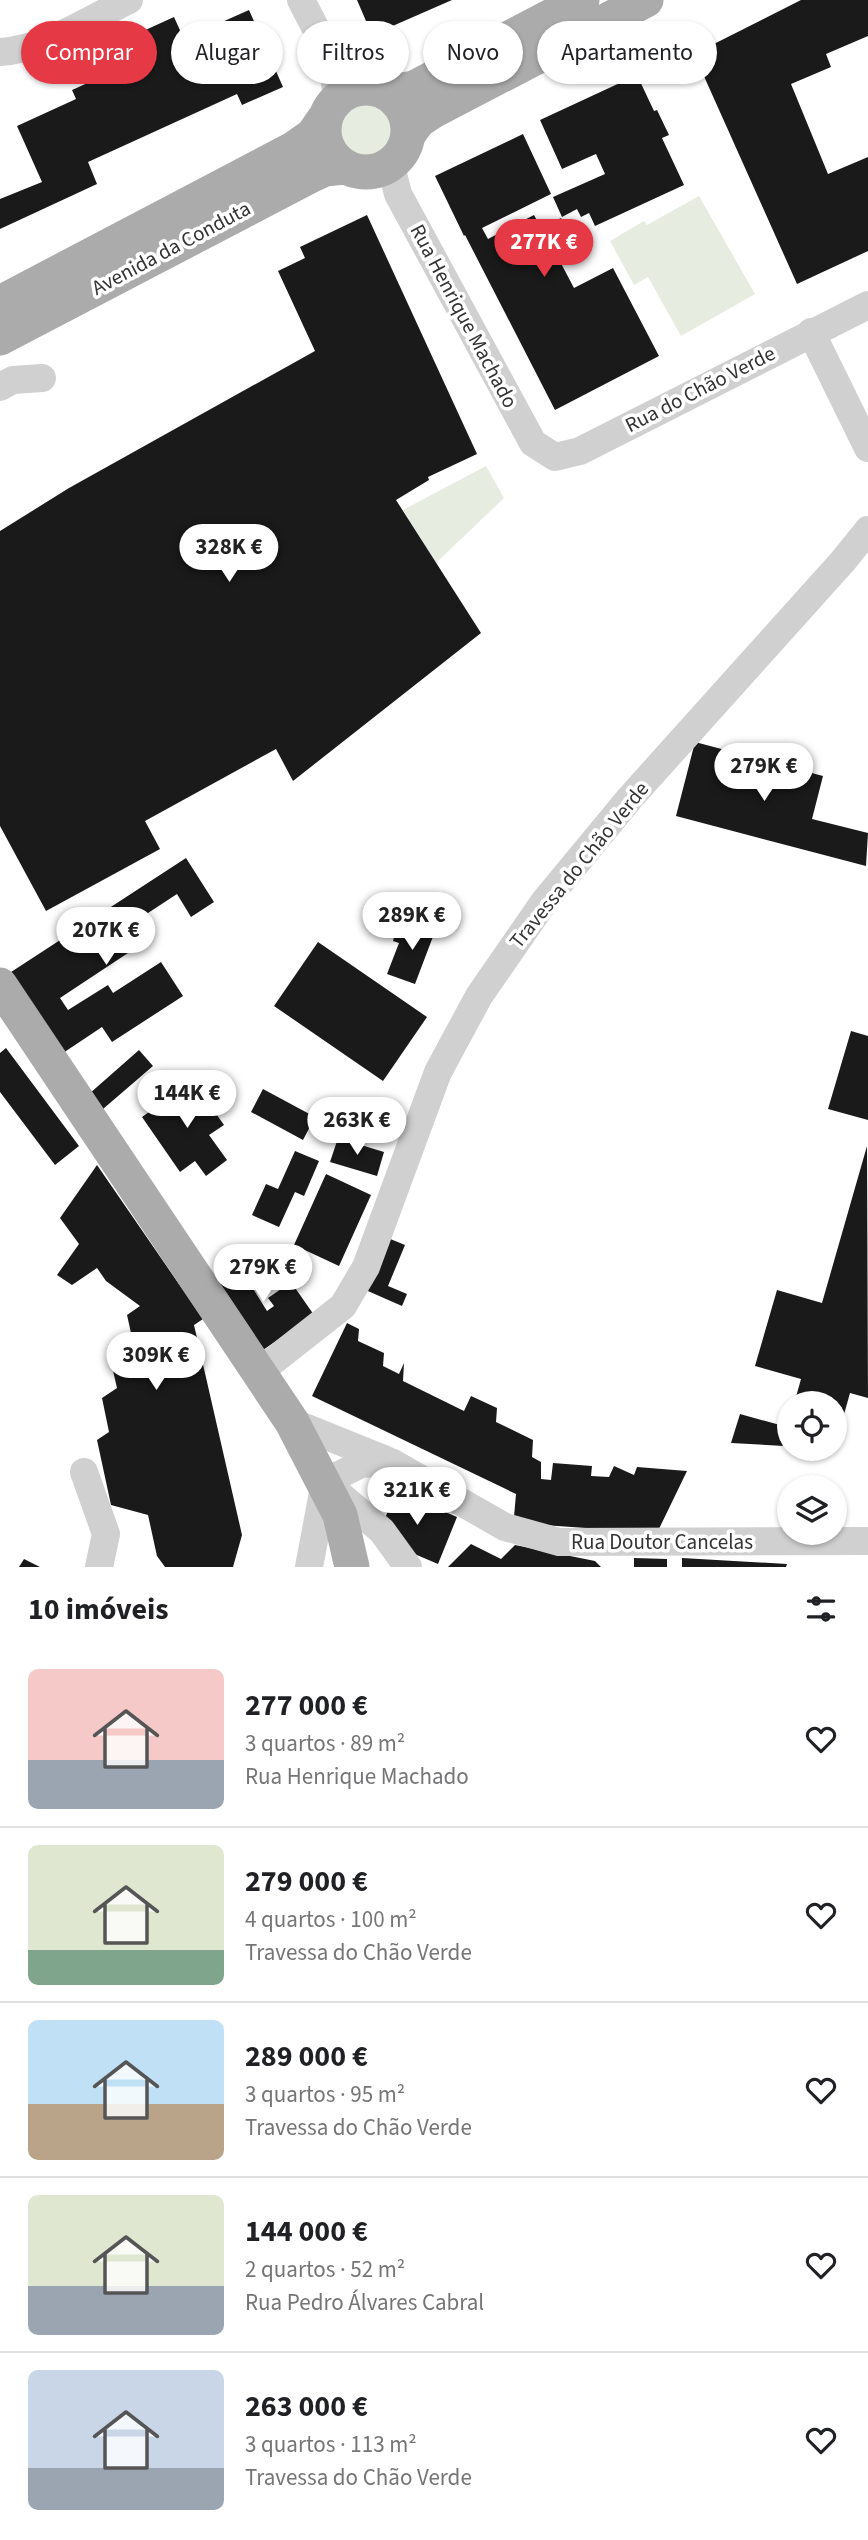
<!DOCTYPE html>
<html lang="pt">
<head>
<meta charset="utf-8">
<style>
	:root { --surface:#fff; --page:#f2f2f2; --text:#202124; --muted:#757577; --line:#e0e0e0; --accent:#e63946 }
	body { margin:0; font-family:"Source Sans 3",sans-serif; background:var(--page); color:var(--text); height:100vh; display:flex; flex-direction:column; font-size:26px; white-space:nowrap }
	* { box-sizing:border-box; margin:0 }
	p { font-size:23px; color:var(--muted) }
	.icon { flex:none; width:38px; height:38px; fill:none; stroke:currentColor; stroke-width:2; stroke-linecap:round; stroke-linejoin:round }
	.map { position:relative; height:1567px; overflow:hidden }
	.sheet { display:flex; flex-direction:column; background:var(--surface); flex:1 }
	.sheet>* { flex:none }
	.top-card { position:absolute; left:21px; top:21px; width:826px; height:63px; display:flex; gap:14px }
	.buttons { position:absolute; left:777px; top:1391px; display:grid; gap:14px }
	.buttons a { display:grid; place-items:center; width:70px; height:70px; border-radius:50%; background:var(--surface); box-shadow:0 2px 5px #0004; font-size:35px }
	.price { position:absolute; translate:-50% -60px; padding:0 16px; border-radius:24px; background:#fff; color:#222; font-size:23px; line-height:46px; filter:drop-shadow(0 2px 4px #0008) }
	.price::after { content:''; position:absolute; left:50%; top:42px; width:21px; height:16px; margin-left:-10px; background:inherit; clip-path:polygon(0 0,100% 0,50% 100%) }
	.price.current { background:var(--accent); color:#fff }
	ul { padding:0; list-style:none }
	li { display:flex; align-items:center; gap:21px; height:175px; padding:0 28px }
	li+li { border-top:2px solid var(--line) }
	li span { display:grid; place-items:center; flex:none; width:196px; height:140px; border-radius:10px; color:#555 }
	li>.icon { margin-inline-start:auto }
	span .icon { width:84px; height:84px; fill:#fffc; stroke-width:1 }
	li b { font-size:30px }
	h2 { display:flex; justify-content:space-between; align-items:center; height:84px; padding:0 28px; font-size:30px }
	.chip { padding:0 24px; border-radius:32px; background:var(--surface); box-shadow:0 2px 5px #0004; font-size:24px; line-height:63px }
	.chip.current { background:var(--accent); color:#fff }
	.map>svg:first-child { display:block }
	.green { fill:#e6ecdf }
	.building { fill:#1a1a1a }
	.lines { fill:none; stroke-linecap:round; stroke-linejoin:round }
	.minor { stroke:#d0d0d0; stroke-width:28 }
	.major { stroke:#ababab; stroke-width:35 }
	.labels { text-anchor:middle; stroke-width:7; stroke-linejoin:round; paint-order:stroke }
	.street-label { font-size:21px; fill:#333; stroke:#fff }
</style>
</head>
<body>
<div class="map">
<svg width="868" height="1567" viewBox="0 0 868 1567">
	<rect width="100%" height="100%" fill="#fff"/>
	<path class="green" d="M338 129a27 27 0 1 1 54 0a27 27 0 1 1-54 0Z
		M 699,196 L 755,294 L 681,336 L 648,277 L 634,285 L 610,241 L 644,221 L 647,225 Z
		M 486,466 L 504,498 L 436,563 L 403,510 Z"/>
	<path class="building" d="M 357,0 L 452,0 L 372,35 Z
		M 801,0 L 868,0 L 868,36 L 826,54 L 831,67 L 791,84 L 828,174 L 868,157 L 868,251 L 797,284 L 694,54 Z
		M 249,10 L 283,87 L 242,105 L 237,94 L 88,162 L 97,184 L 0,229 L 0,199 L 42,182 L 17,126 L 76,99 L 72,90 L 152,54 L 141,32 L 174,17 L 184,39 Z
		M 637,75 L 654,111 L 657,110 L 669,135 L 662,138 L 684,185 L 595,226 L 589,213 L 581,217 L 577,209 L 562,217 L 553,197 L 605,174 L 596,154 L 562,169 L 540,120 Z
		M 523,134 L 551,194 L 482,228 L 488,239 L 534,215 L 541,228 L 561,218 L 573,242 L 555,252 L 574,288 L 613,268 L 659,356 L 555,410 L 465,235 L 464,236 L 435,176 Z
		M 367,215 L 477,454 L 428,477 L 429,480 L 396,500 L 481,633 L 293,781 L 276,749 L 145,821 L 160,849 L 46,911 L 0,826 L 0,531 L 69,488 L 315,351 L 278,271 L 305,258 L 300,247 Z
		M 695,742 L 823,776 L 812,819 L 868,833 L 866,866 L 676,816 Z
		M 186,858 L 214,902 L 191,917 L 177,894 L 119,932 L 131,951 L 60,998 L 68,1010 L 108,985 L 113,993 L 161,962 L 183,996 L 112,1042 L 102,1027 L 60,1055 L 8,974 Z
		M 418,918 L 437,926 L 415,984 L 387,974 L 399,943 L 393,941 L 395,934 L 409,940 Z
		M 318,942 L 427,1017 L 383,1081 L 274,1006 Z
		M 851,1031 L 868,1036 L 868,1120 L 828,1109 Z
		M 6,1048 L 79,1146 L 55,1165 L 0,1092 L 0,1053 Z
		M 139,1050 L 153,1066 L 103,1109 L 89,1094 Z
		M 193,1081 L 224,1125 L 209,1135 L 227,1160 L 206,1176 L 195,1161 L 180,1172 L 142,1117 Z
		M 263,1089 L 315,1117 L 303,1140 L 251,1112 Z
		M 338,1138 L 384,1152 L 377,1176 L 330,1162 Z
		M 867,1146 L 868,1398 L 850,1393 L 836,1443 L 835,1404 L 794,1404 L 801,1379 L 755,1366 L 777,1290 L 822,1303 Z
		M 295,1151 L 319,1161 L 304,1196 L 295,1192 L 279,1227 L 252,1215 L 266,1184 L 278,1189 Z
		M 97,1165 L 203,1319 L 194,1325 L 242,1535 L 233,1567 L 165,1567 L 157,1556 L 148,1515 L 111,1505 L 97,1440 L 109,1432 L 102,1398 L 117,1388 L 109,1353 L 148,1344 L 131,1333 L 127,1315 L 140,1306 L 106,1281 L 97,1268 L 72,1285 L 57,1275 L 79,1244 L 60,1218 Z
		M 326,1174 L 371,1195 L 339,1266 L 294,1245 Z
		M 383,1236 L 405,1245 L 388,1286 L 407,1294 L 402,1306 L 361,1288 Z
		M 249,1255 L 265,1278 L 252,1287 L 267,1311 L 274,1306 L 268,1298 L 291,1282 L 314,1315 L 263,1350 L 214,1280 Z
		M 347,1323 L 359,1329 L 358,1341 L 384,1353 L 383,1366 L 399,1374 L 404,1363 L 403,1381 L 464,1411 L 471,1396 L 497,1408 L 496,1422 L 533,1440 L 532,1457 L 541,1462 L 541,1479 L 551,1480 L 553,1463 L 592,1466 L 591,1476 L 609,1477 L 614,1466 L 634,1475 L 637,1467 L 687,1471 L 657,1533 L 529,1524 L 514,1517 L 516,1494 L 312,1396 Z
		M 740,1414 L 787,1427 L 789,1421 L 784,1446 L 731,1443 Z
		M 396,1491 L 457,1517 L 438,1564 L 377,1538 Z
		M 471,1544 L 501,1559 L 515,1545 L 595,1561 L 601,1567 L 448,1567 Z
		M 634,1558 L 667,1559 L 667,1567 L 634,1567 Z
		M 682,1558 L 787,1564 L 786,1567 L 682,1567 Z
		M 24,1559 L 40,1567 L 19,1567 Z"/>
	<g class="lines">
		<path class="minor" d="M 301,0 C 317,32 337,62 336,99
			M 0,52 C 46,49 88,20 129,0
			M 395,161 L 393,174 L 398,194 L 533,443 L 555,457 L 580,451 L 868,305
			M 811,332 L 868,448
			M 0,387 L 13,380 L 42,378
			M 259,1372 L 343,1306 L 366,1267 L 438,1072 L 479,996 L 544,902 L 630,798 L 843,561 L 868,530
			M 292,1422 L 386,1460
			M 84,1472 L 106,1534 L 99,1567
			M 325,1482 L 361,1464 L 391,1462 L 505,1527 L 559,1542 L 868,1541
			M 327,1484 L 382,1531 L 408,1567
			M 309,1567 L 325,1482"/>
		<path class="major" d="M324 130a42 42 0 1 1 84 0a42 42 0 1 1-84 0Z
			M 379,89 L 398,91 L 414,88 L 582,0
			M 408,135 L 418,121 L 433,111 L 646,0
			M 0,303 L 293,149 L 313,135 L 324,119
			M 0,338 L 308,177 L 325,169 L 344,167
			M 0,985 L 292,1422 L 340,1515 L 352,1567"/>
	</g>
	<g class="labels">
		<g class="street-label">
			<text transform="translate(171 248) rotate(-28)" y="7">Avenida da Conduta</text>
			<text transform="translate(464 316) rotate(62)" y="7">Rua Henrique Machado</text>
			<text transform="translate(700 389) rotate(-27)" y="7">Rua do Chão Verde</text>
			<text transform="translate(579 865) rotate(-51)" y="7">Travessa do Chão Verde</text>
			<text x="662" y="1549">Rua Doutor Cancelas</text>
		</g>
	</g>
</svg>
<div class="buttons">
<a><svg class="icon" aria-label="locate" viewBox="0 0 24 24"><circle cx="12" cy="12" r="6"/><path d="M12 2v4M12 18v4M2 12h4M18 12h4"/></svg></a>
<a><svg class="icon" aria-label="layers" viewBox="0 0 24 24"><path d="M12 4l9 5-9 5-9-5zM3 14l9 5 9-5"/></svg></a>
</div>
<b class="price current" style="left:544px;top:279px">277K €</b>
<b class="price" style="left:229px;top:584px">328K €</b>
<b class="price" style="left:764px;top:803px">279K €</b>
<b class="price" style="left:412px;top:952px">289K €</b>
<b class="price" style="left:106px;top:967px">207K €</b>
<b class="price" style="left:187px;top:1130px">144K €</b>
<b class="price" style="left:357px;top:1157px">263K €</b>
<b class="price" style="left:263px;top:1304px">279K €</b>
<b class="price" style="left:156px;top:1392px">309K €</b>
<b class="price" style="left:417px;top:1527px">321K €</b>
<div class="top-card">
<a class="chip current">Comprar</a>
<a class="chip">Alugar</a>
<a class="chip">Filtros</a>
<a class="chip">Novo</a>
<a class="chip">Apartamento</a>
</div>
</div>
<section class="sheet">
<h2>10 imóveis<svg class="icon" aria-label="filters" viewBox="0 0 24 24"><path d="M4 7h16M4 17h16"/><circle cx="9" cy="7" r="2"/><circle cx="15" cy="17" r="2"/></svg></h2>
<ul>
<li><span style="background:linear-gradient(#f6c9c9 65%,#9aa5b1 0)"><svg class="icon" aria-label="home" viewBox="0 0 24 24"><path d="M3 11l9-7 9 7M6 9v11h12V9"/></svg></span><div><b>277 000 €</b><p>3 quartos · 89 m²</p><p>Rua Henrique Machado</p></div><svg class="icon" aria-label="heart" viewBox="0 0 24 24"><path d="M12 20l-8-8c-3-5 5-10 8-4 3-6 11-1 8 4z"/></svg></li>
<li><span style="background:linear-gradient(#dfe7d0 75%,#7fa58c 0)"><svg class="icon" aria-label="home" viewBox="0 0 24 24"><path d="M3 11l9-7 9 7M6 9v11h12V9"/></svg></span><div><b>279 000 €</b><p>4 quartos · 100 m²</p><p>Travessa do Chão Verde</p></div><svg class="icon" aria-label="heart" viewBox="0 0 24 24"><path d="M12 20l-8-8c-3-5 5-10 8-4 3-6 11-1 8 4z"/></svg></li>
<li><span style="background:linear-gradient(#bfe0f5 60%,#b9a48a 0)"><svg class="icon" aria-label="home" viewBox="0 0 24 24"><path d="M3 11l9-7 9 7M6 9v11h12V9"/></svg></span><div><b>289 000 €</b><p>3 quartos · 95 m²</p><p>Travessa do Chão Verde</p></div><svg class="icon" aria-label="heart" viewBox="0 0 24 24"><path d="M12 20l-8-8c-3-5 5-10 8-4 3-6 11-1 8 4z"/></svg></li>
<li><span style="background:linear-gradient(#dfe7d0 65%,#9aa5b1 0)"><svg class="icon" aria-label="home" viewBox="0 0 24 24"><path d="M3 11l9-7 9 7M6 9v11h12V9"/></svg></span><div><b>144 000 €</b><p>2 quartos · 52 m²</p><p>Rua Pedro Álvares Cabral</p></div><svg class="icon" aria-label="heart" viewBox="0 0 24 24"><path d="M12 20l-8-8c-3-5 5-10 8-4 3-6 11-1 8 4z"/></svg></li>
<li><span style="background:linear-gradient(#c9d6e8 70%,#9aa5b1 0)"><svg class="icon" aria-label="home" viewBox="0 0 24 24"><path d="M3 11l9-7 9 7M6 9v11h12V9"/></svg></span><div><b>263 000 €</b><p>3 quartos · 113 m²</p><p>Travessa do Chão Verde</p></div><svg class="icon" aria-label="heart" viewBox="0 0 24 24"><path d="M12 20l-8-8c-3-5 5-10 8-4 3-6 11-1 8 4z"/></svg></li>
</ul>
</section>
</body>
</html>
